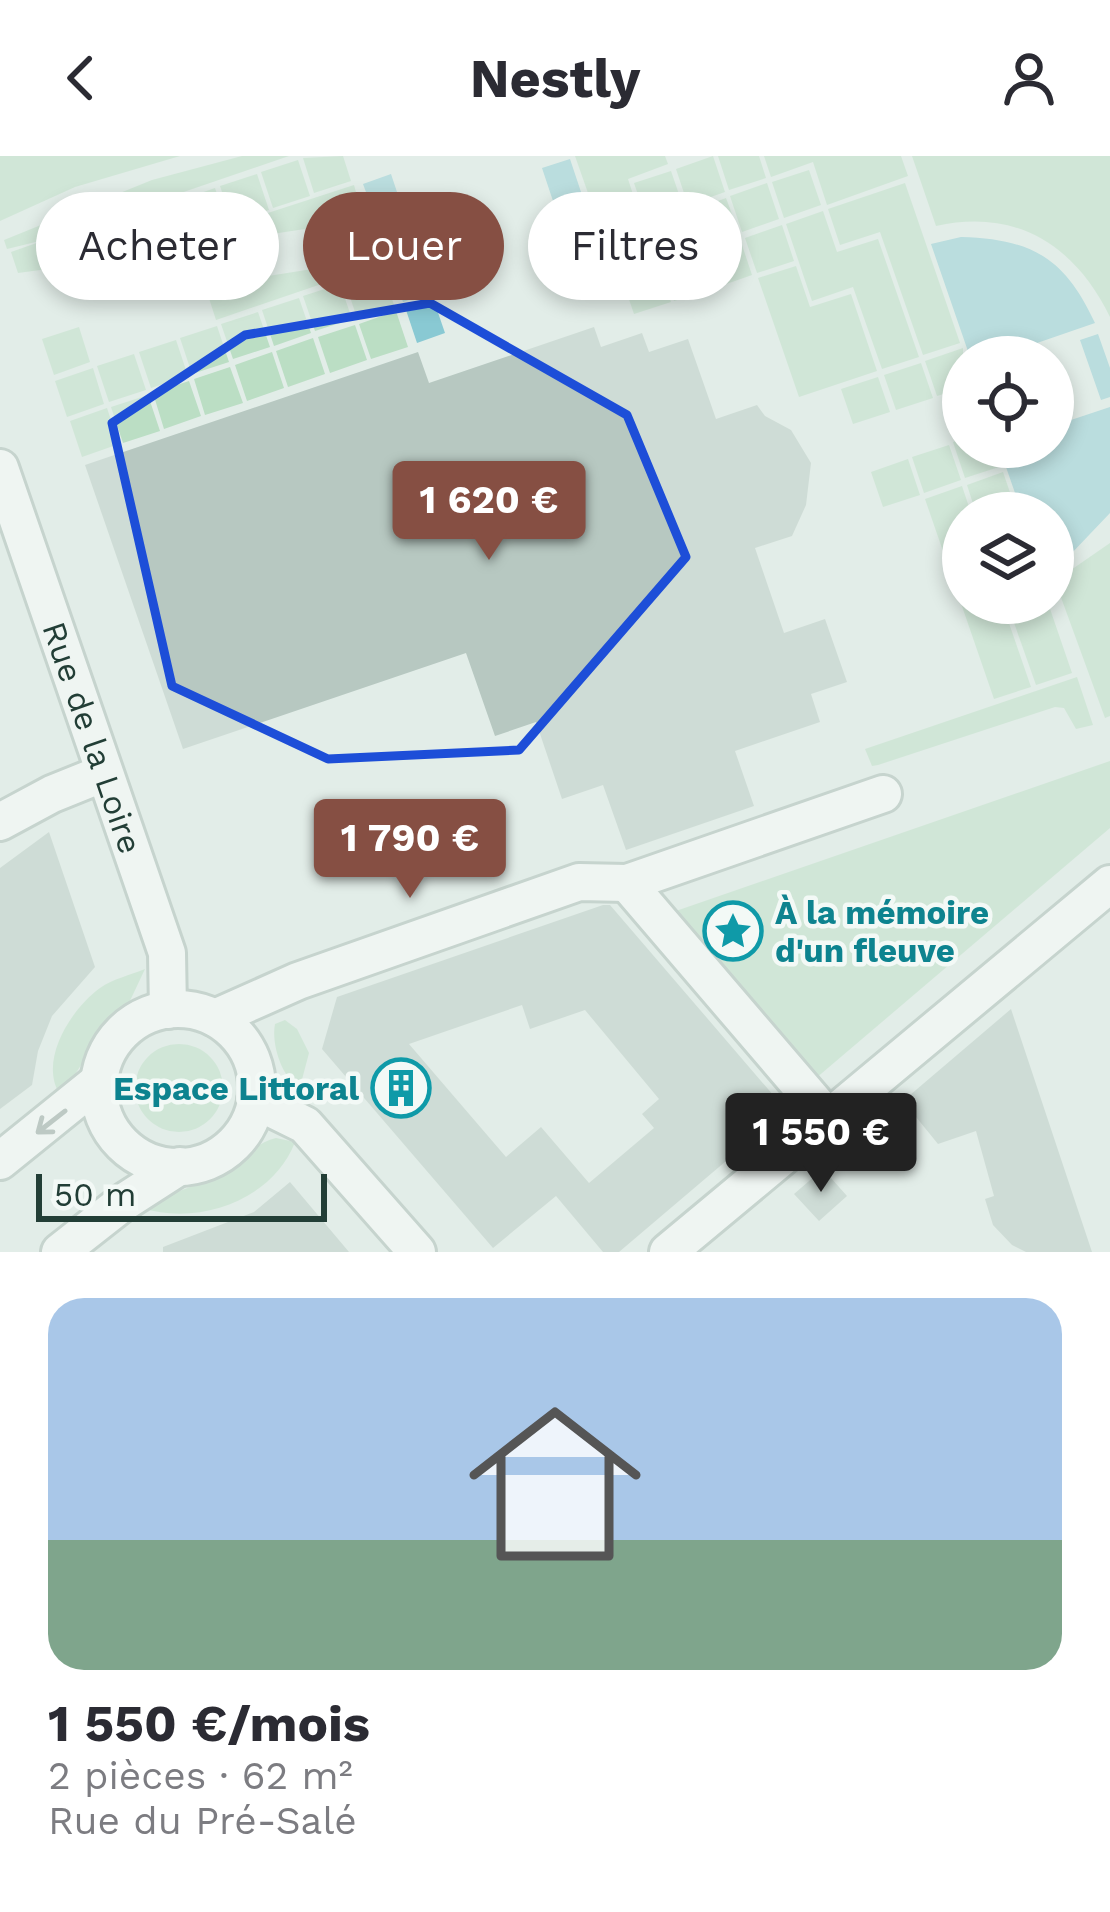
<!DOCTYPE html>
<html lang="fr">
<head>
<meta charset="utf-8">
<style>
	:root { --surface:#fff; --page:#f7f7f7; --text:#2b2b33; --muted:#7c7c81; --line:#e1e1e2; --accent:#864f43 }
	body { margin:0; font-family:"Work Sans",sans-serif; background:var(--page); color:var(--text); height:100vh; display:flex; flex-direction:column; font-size:45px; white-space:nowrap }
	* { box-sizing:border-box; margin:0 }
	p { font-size:39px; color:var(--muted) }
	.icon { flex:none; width:66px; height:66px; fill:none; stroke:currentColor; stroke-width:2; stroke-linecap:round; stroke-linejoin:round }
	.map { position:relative; height:1096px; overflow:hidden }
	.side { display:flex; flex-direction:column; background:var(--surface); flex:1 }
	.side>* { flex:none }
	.hud { position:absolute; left:36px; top:36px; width:1038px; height:108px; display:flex; gap:24px }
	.controls { position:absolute; left:942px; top:180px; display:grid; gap:24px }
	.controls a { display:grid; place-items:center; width:132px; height:132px; border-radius:50%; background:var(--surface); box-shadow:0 6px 18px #0003; font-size:60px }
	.scale { position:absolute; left:36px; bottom:30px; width:291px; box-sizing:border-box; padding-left:12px; border:6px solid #223e36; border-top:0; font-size:33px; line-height:42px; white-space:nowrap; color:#223e36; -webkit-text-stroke:9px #f3f9f6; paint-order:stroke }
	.price { position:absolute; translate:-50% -102px; padding:0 27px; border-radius:12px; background:var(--accent); color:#fff; font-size:39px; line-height:78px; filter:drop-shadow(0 3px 6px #0008) }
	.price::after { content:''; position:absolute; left:50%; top:72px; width:36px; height:27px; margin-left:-18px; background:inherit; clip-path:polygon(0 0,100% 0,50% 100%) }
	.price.current { background:#222; color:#fff }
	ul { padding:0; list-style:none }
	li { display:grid; align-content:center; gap:24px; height:636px; padding:0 48px }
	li+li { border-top:3px solid var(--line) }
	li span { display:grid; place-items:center; height:372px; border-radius:36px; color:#555 }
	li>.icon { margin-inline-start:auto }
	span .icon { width:216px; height:216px; fill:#fffc; stroke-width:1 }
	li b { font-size:51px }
	.chip { padding:0 42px; border-radius:54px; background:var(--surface); box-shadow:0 6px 18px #0003; font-size:42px; line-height:108px }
	.chip.current { background:var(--accent); color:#fff }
	header { display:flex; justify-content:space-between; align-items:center; height:156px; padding:0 48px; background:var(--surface); font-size:54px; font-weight:700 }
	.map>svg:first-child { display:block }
	.green { fill:#bbdec4 }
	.water { fill:#89c9d3 }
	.building { fill:#b7c8c1; fill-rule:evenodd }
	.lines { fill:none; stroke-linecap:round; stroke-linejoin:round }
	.street-casing { stroke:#a5b5af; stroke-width:42 }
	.street { stroke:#fff; stroke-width:36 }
	.oneway { stroke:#909e9a }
	.marked { fill:none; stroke:#1d4ed8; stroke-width:9; stroke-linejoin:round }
	.labels { text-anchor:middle; stroke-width:9; stroke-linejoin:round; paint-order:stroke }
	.street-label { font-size:33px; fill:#223e36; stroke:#f3f9f6 }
	.culture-label { font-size:33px; font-weight:bold; fill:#0d838f; stroke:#f3f9f6; text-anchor:start }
</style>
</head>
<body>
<header><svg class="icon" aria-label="back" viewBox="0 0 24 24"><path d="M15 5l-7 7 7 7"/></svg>Nestly<svg class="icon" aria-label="person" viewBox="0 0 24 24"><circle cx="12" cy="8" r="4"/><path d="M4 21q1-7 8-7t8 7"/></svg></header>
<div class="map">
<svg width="1110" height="1096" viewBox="0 0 1110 1096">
	<rect width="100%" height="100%" fill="#e2ede8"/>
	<path class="green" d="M 0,0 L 180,0 L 75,31 L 0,65 Z
		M 242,0 L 289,0 L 52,81 L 62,111 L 18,117 L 11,96 L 48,83 L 7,93 L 4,84 L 152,24 Z
		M 343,0 L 351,25 L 314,37 L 303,2 Z
		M 575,0 L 665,0 L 668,8 L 628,23 L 641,63 L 602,77 Z
		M 713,0 L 725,36 L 688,49 L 676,13 Z
		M 718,0 L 759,0 L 766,22 L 729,34 Z
		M 764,0 L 901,0 L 908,20 L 827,49 L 813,6 L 771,21 Z
		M 912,0 L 1110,0 L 1110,161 C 1075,89 1016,52 936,70 Z
		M 298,4 L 310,40 L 273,52 L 261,16 Z
		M 809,14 L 821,49 L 784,62 L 772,26 Z
		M 671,15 L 683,50 L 646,62 L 634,27 Z
		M 257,18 L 269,54 L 232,66 L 220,30 Z
		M 767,27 L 779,63 L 742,76 L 730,40 Z
		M 905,27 L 960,187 L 923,199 L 880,76 L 840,89 L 828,53 Z
		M 354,29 L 364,64 L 192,90 L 178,45 L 215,32 L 228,70 Z
		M 726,42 L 739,77 L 702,90 L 690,55 Z
		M 823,55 L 837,96 L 878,83 L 919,201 L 882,213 L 853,131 L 812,145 L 786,68 Z
		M 685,56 L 697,91 L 660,103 L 648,68 Z
		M 644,69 L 656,105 L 619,117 L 607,81 Z
		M 782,69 L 794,105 L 757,117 L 745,82 Z
		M 740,83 L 752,119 L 715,132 L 703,96 Z
		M 699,97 L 711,133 L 674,145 L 663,109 Z
		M 382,102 L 383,107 L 216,164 L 205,130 Z
		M 796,110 L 810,151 L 851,138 L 877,215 L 799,241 L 758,122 Z
		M 659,111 L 671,146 L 634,158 L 622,123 Z
		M 382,113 L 394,149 L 357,162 L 345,126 Z
		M 340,128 L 352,163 L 315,175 L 303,140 Z
		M 299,142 L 311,177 L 274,190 L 262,154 Z
		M 396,155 L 408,191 L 371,203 L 359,168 Z
		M 258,156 L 270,191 L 233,203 L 221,168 Z
		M 355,169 L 367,204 L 330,217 L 318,181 Z
		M 217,170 L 229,206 L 192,218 L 180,182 Z
		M 79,171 L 90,206 L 54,219 L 42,183 Z
		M 313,182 L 325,218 L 288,231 L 276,195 Z
		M 176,184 L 188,220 L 151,232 L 139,196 Z
		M 963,192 L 963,232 L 937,240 L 925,205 Z
		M 272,196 L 284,232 L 247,245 L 235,209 Z
		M 134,198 L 146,234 L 109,246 L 97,210 Z
		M 921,207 L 933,242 L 896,254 L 884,219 Z
		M 230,211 L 243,247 L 205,259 L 194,223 Z
		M 93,212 L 104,248 L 67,261 L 55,225 Z
		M 878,221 L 890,256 L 853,268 L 841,233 Z
		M 189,225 L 201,260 L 164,273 L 153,237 Z
		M 148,239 L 160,275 L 123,287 L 111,251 Z
		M 107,252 L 119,288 L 82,301 L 70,265 Z
		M 963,283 L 963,291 L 996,291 L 1002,310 L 965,322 L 953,286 Z
		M 949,289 L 961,324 L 924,337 L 912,301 Z
		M 908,303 L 920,339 L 883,351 L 871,316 Z
		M 1003,316 L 1017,357 L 976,357 L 967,329 Z
		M 962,330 L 971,357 L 963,357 L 963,447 L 1002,447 L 1031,531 L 994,543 L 925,343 Z
		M 1110,387 L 1110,560 L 1105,562 L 1055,425 Z
		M 1007,447 L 1048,447 L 1072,517 L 1036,529 Z
		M 1077,521 L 1093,569 L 1076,573 L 1064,552 L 1055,551 L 878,609 L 872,610 L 865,593 Z
		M 1110,605 L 1110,672 L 815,923 L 673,756 Z
		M 145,813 L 128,849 L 105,872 L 61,940 C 37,906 71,853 100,832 C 113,823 130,819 145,813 Z
		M 285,864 L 297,873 L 309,897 L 300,931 C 282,923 271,888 275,868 Z
		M135 932a44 44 0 1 1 88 0a44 44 0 1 1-88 0Z
		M 276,982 L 295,986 C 273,1044 199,1070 142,1052 C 168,1037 195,1031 221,1018 C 241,1007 254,987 276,982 Z"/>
	<path class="water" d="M 570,3 L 582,39 L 554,48 L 542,12 Z
		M 391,18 L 403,54 L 376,63 L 363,28 Z
		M 584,44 L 596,80 L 568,89 L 556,54 Z
		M 405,60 L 417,96 L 390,105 L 378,70 Z
		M 961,81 C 1032,83 1065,102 1095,167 L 996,201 L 970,201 L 931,88 Z
		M 598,86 L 610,122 L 583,131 L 571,95 Z
		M 418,101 L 430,137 L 403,146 L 391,111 Z
		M 433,142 L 445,177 L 417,187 L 405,151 Z
		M 1098,178 L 1110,212 L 1110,241 L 1101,244 L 1080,184 Z
		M 1110,251 L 1110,357 L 1069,400 L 1053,407 L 1053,357 L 1022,357 L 999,291 L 1053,291 L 1053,270 Z"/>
	<path class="building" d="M 594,171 L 601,191 L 642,177 L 649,196 L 688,183 L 716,263 L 757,249 L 765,260 L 791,274 L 811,307 L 806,349 L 792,380 L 755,392 L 784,477 L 825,463 L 847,526 L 811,538 L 820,566 L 735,595 L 754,650 L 626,694 L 603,629 L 562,643 L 536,566 L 495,580 L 466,497 L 183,593 L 85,309 L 418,196 L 429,227 Z
		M 49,676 L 95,811 L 52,860 L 38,895 L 32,929 L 0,953 L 0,712 Z
		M 603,749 L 610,749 L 786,954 L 619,1096 L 603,1096 L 556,1040 L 493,1092 L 322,893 L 337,841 ZM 522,849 L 530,873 L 585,854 L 659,943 L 642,958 L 654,972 L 589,1027 L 541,971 L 506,1001 L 409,888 Z
		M 1011,853 L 1092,1096 L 1026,1096 L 1012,1089 L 993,1069 L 985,1043 L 994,1040 L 976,975 L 938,988 L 903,945 Z
		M 823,1013 L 847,1040 L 819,1065 L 794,1038 Z
		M 290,1026 L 349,1096 L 163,1096 L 163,1091 L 254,1056 Z"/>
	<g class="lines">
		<defs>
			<g id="street">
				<path id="s1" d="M 0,312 L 167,797 L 168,854"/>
				<path d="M 0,666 L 52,638 L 104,617"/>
				<path d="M 627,727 L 828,962"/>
				<circle cx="178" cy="932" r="79"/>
				<path d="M 215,862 L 298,825 L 579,726 L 627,727 L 883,638"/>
				<path d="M 256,945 L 305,969 L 417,1096"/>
				<path d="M 0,1005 L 99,925"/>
				<path d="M 60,1096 L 121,1048 L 180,1010"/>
				<path d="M 668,1096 L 1110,728"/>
			</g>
		</defs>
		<use href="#street" class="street-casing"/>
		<use href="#street" class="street"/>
	</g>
	<defs><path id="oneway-shaft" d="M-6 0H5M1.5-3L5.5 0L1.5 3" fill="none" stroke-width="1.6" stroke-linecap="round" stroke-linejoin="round" transform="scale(3)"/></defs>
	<use class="oneway" href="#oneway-shaft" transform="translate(51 966) rotate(142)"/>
	<path d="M0 0H1110V1096H0ZM 430,147 L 627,259 L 686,401 L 519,594 L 328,603 L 172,530 L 112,267 L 245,179 Z" fill="#e2ede8" fill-opacity=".55" fill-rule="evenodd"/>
	<path class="marked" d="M 430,147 L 627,259 L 686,401 L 519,594 L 328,603 L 172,530 L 112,267 L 245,179 Z"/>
	<defs>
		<symbol id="sight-ring" viewBox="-11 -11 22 22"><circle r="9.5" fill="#f3f9f6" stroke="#0f9aa8" stroke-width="1.5"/><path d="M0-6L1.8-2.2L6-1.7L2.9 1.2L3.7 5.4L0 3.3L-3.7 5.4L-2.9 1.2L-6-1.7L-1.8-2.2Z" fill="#0f9aa8"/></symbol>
		<symbol id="building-ring" viewBox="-11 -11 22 22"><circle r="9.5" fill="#f3f9f6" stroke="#0f9aa8" stroke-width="1.5"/><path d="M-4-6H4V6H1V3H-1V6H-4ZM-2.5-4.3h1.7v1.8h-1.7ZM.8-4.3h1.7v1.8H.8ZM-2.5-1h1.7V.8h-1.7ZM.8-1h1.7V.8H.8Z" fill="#0f9aa8"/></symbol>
	</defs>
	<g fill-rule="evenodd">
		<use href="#sight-ring" x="700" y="742" width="66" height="66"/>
		<use href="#building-ring" x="368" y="899" width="66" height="66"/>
	</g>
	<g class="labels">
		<g class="street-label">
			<text dy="12" stroke="none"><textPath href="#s1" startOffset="285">Rue de la Loire</textPath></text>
		</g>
		<g class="culture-label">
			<text x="775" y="768">À la mémoire<tspan x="775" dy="38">d'un fleuve</tspan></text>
			<text x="359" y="944" text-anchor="end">Espace Littoral</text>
		</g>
	</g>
</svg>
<div class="controls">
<a><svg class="icon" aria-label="locate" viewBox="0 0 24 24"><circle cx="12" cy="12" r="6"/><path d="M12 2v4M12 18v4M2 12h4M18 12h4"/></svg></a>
<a><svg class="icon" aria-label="layers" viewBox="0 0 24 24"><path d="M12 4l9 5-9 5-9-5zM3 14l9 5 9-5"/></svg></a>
</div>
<div class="scale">50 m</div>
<b class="price" style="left:489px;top:407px">1 620 €</b>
<b class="price" style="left:410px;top:745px">1 790 €</b>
<b class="price current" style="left:821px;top:1039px">1 550 €</b>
<div class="hud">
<a class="chip">Acheter</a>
<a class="chip current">Louer</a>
<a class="chip">Filtres</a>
</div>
</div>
<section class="side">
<ul>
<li><span style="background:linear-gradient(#a9c7e8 65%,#7fa58c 0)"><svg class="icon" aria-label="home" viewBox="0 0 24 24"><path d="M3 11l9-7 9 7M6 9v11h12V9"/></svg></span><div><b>1 550 €/mois</b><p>2 pièces · 62 m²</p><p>Rue du Pré-Salé</p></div></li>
</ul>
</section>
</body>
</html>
